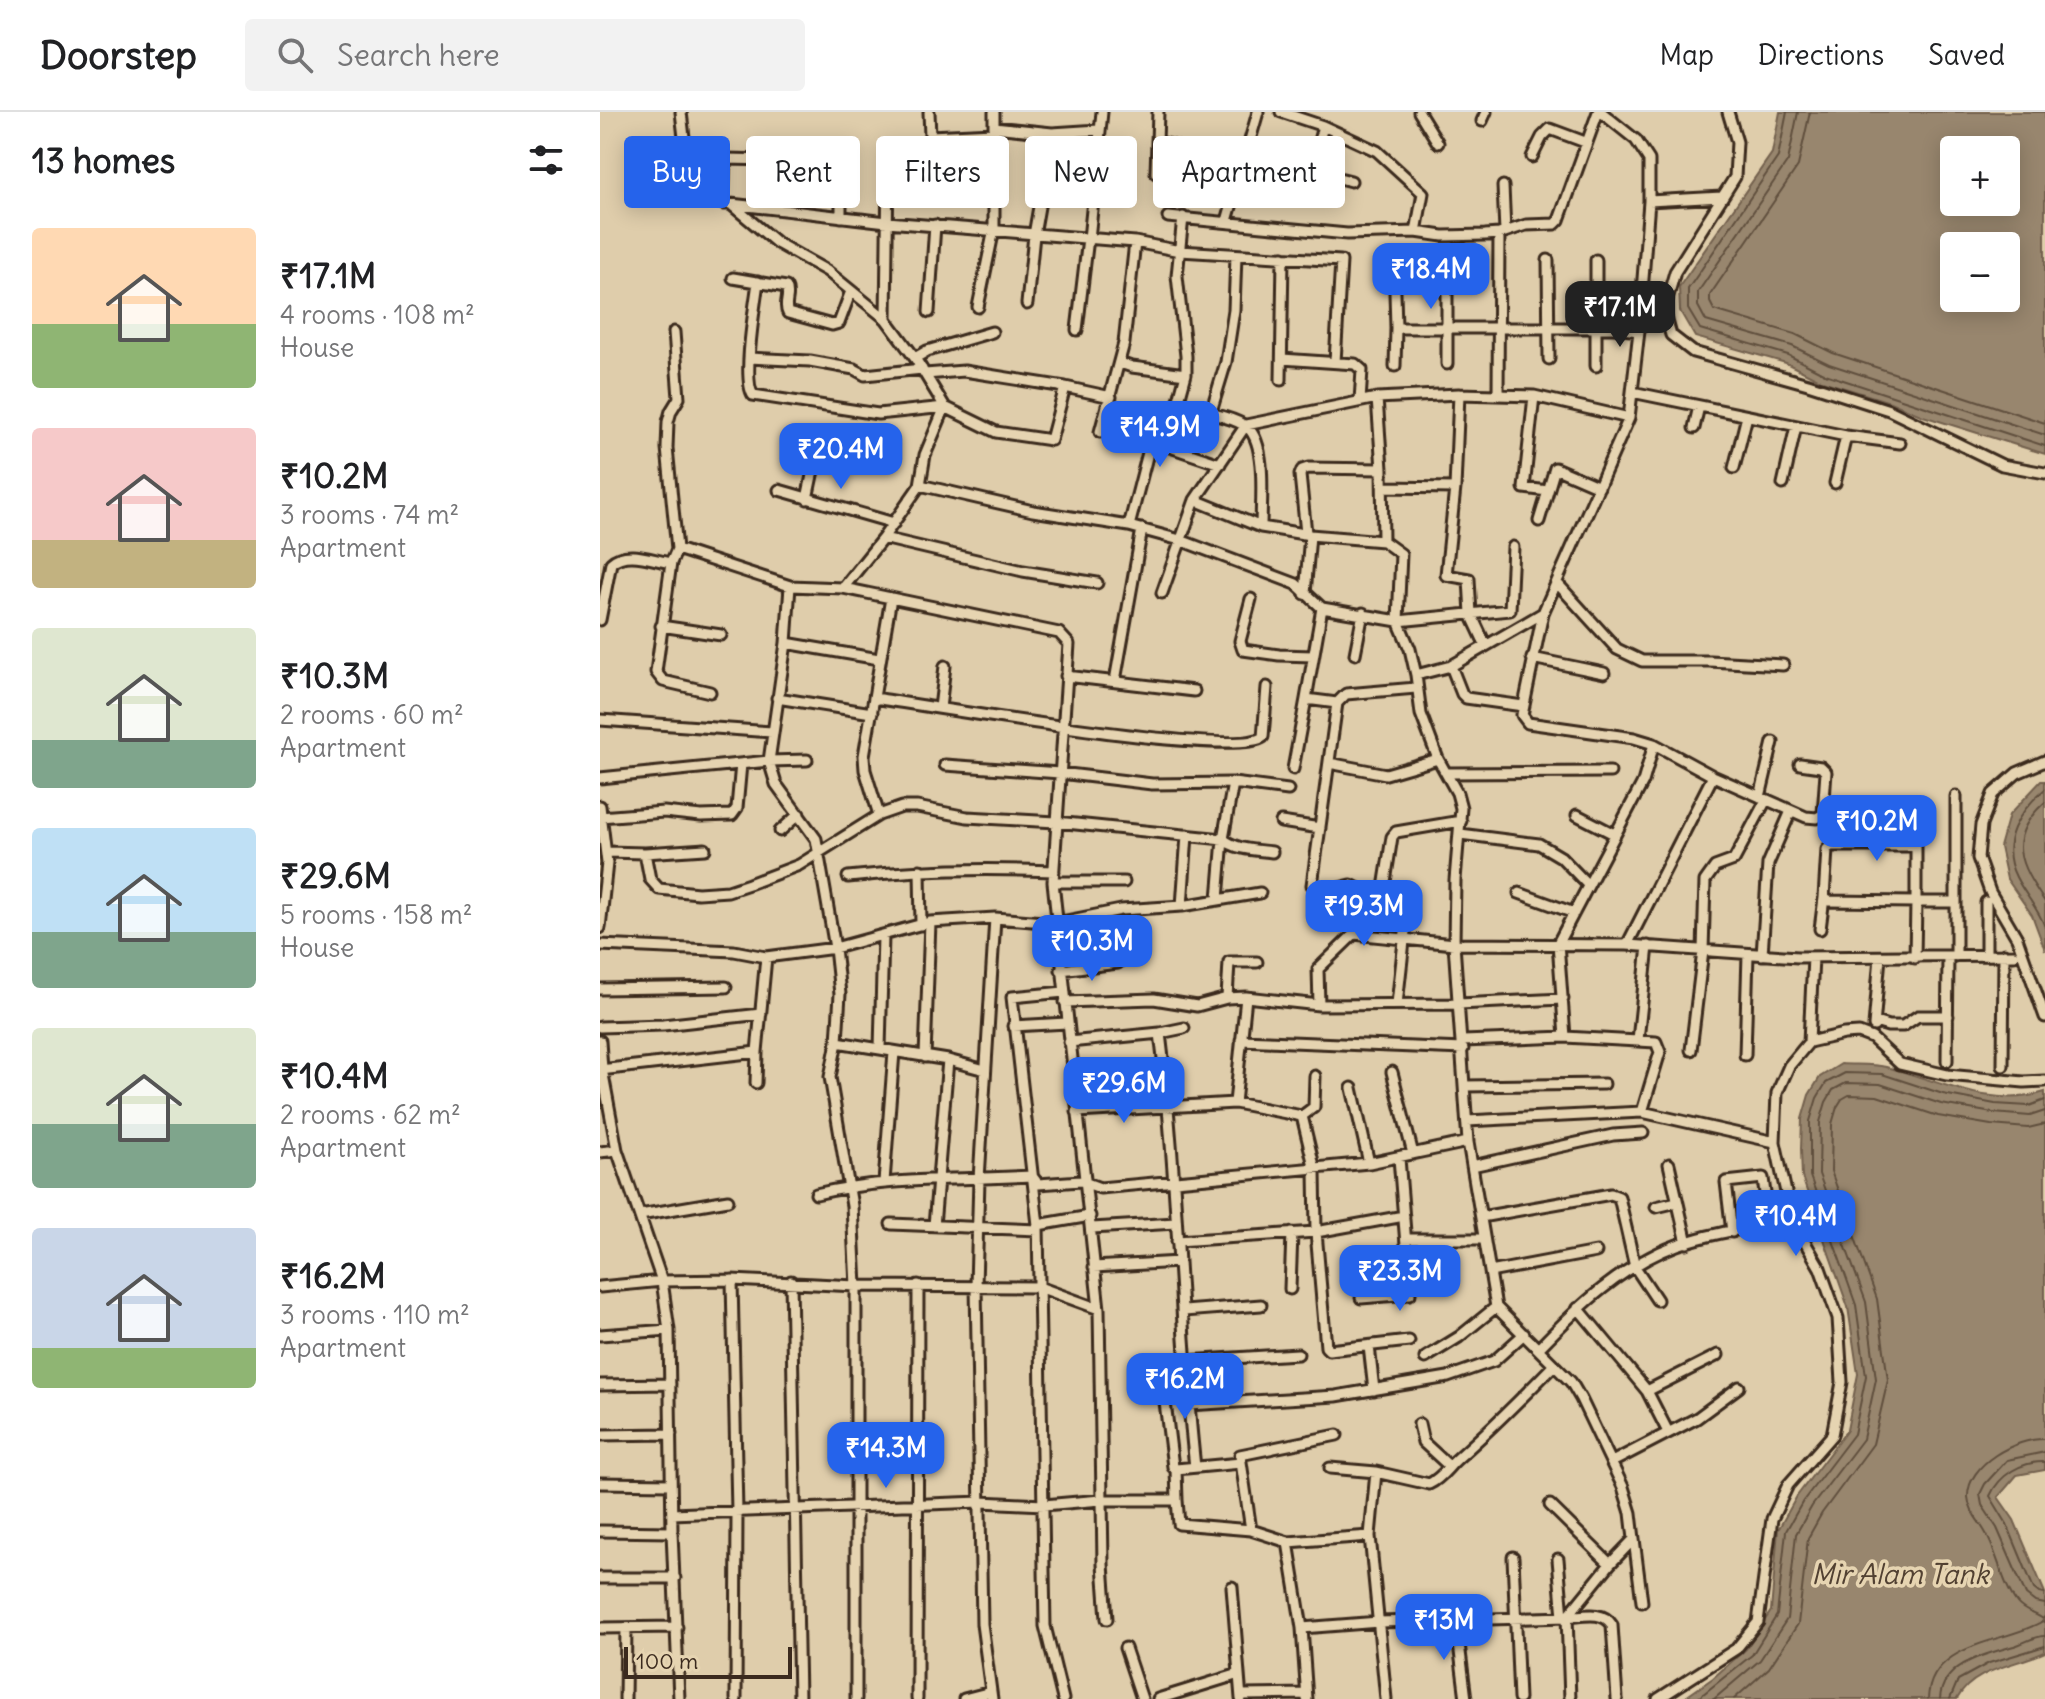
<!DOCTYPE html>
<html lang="en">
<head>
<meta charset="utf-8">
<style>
	:root { --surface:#fff; --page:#f2f2f2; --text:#202124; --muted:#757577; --line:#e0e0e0; --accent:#2563eb }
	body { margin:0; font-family:Delius,sans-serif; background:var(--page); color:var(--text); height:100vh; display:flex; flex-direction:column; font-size:30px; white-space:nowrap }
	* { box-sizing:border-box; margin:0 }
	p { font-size:26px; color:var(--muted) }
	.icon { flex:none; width:44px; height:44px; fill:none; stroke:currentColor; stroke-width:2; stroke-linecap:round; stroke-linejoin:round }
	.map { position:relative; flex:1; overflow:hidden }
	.sheet { display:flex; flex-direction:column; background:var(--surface); width:600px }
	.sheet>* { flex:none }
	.top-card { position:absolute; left:24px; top:24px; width:760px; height:72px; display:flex; gap:16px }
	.controls { position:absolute; left:1340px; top:24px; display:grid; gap:16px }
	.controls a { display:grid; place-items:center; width:80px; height:80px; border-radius:8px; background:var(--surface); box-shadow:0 4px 20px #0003; font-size:40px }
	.scale { position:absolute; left:24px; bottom:20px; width:168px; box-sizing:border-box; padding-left:8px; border:4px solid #3b2a1e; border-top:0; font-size:22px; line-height:28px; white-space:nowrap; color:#3b2a1e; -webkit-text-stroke:6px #e6d4b1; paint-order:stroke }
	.price { position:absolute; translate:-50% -68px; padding:0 18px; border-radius:16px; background:var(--accent); color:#fff; font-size:26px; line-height:52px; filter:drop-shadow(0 2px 4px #0008) }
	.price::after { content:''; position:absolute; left:50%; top:48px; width:24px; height:18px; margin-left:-12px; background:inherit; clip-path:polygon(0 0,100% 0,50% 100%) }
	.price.on { background:#222; color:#fff }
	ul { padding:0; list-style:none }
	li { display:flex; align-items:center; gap:24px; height:200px; padding:0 32px }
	li span { display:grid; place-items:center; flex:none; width:224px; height:160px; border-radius:8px; color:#555 }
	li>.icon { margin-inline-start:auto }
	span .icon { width:96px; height:96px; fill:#fffc; stroke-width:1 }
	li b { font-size:34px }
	h2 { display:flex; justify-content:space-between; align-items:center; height:96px; padding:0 32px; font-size:34px }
	.chip { padding:0 28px; border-radius:8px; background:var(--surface); box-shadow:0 4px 20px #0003; font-size:28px; line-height:72px }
	.chip.on { background:var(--accent); color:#fff }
	header { display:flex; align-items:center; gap:48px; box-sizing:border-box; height:112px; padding:0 40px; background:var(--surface); border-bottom:2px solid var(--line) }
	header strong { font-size:38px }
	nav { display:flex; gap:44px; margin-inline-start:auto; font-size:28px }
	.search { width:560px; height:72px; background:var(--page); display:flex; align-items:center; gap:20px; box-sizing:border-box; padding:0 28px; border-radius:8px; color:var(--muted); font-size:30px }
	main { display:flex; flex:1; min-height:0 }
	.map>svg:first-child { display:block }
	.water { fill:#98866e; stroke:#73614e; stroke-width:2; fill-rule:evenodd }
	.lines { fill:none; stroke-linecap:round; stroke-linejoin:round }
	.shore { stroke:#604f3e; stroke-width:2 }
	.street-casing { stroke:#3b2a1e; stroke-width:15 }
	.street { stroke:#e6d4b1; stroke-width:9 }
	.labels { text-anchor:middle; stroke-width:7; stroke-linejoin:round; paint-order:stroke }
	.water-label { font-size:28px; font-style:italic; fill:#524132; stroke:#e6d4b1 }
</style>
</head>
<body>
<header>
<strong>Doorstep</strong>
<div class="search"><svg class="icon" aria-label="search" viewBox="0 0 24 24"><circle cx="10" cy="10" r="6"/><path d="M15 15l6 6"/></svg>Search here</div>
<nav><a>Map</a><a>Directions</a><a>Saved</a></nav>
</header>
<main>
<section class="sheet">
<h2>13 homes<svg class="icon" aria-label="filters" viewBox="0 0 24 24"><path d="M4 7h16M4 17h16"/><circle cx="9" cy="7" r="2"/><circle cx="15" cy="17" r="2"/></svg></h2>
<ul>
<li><span style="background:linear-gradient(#ffd9b3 60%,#8fb573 0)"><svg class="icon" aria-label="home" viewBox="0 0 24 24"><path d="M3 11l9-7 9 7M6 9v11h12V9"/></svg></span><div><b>₹17.1M</b><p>4 rooms · 108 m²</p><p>House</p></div></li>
<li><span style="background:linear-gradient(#f6c9c9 70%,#c2b280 0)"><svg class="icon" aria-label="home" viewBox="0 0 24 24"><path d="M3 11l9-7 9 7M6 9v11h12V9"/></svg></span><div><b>₹10.2M</b><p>3 rooms · 74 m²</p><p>Apartment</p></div></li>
<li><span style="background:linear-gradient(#dfe7d0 70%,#7fa58c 0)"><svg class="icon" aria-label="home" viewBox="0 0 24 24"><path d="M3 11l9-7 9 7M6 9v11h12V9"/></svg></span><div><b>₹10.3M</b><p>2 rooms · 60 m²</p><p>Apartment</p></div></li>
<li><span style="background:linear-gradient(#bfe0f5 65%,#7fa58c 0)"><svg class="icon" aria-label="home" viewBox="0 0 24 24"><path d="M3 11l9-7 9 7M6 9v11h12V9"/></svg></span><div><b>₹29.6M</b><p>5 rooms · 158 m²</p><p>House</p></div></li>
<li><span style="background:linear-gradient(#dfe7d0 60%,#7fa58c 0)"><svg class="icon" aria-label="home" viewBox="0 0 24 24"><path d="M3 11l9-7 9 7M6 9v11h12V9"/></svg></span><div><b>₹10.4M</b><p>2 rooms · 62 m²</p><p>Apartment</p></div></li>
<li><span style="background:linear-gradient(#c9d6e8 75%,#8fb573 0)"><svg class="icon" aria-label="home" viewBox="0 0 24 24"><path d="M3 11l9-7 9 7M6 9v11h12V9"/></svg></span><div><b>₹16.2M</b><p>3 rooms · 110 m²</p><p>Apartment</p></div></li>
</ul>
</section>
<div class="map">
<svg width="1445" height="1587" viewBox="0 0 1445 1587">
	<rect width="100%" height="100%" fill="#dfcdab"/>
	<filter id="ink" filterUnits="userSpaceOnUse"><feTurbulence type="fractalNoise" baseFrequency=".0125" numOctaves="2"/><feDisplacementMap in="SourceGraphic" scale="16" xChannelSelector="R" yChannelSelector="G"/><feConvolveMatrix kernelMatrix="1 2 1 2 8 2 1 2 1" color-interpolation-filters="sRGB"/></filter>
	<g filter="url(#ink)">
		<path class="water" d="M 1180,0 L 1445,0 L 1445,342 L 1323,304 L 1290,290 L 1222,269 L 1186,251 L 1095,225 L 1080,199 L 1079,175 L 1172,41 ZM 1354,38 L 1406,38 L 1406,90 L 1354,90 ZM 1354,134 L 1406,134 L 1406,186 L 1354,186 Z
			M 1441,669 L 1445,669 L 1445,838 L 1432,803 L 1407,767 L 1400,735 L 1409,703 Z
			M 1241,952 C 1256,953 1272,952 1286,955 C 1336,967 1392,998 1445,980 L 1445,1358 L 1417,1363 L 1398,1385 L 1414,1408 L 1445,1481 L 1445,1540 C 1415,1554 1374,1556 1357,1587 L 1083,1587 L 1113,1566 L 1146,1537 L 1171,1499 L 1178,1418 L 1197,1384 L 1247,1318 L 1258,1262 L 1248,1195 L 1202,1065 L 1201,1037 L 1202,1007 L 1209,983 L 1220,965 Z"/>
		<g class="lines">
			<path class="shore" d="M 1187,0 L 1178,45 L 1088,177 L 1088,197 L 1100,217 L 1188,243 L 1225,262 L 1445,334
				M 1198,0 L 1188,49 L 1098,180 L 1098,194 L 1106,209 L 1192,234 L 1229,252 L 1445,323
				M 1210,0 L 1198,54 L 1110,183 L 1110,190 L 1114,198 L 1195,222 L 1233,241 L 1445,311
				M 1445,677 C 1419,699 1398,730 1416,765 C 1425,783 1438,796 1445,815
				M 1445,690 C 1405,726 1419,752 1445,790
				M 1445,1327 C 1416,1326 1367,1352 1368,1385 C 1369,1399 1378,1408 1384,1418 C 1398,1440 1401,1470 1417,1491 C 1424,1500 1435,1501 1443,1507 L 1445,1504
				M 1445,1340 L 1407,1348 L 1385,1372 L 1380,1382 L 1382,1393 L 1397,1416 L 1426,1483 L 1435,1490 L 1445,1492
				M 1445,1350 C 1422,1349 1399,1363 1390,1384 L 1407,1412 L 1434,1477 L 1439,1481 L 1445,1482
				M 1097,1587 L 1152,1543 L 1177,1503 L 1186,1419 L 1203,1389 L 1254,1322 L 1266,1264 L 1256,1193 L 1210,1064 L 1210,1009 L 1217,986 L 1226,971 L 1245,961 L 1282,962 L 1343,982 L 1395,992 L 1429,994 L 1445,988
				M 1114,1587 L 1160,1548 L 1187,1507 L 1196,1422 L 1212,1394 L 1263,1327 L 1276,1267 L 1266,1190 L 1219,1062 L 1220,1010 L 1226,990 L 1233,978 L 1246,971 L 1280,972 L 1341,992 L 1393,1001 L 1430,1004 L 1445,999
				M 1134,1587 L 1169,1556 L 1198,1512 L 1208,1426 L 1222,1401 L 1273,1332 L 1288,1268 L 1277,1187 L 1231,1059 L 1232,1012 L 1237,995 L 1242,987 L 1249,983 L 1277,984 L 1338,1004 L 1391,1013 L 1428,1016 L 1445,1012
				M 1328,1587 C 1330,1529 1407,1531 1443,1509 L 1445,1511
				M 1340,1587 C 1342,1551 1386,1542 1414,1534 C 1425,1531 1434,1524 1445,1524
				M 1350,1587 L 1358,1568 L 1389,1551 L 1445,1534"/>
			<defs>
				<path id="street" d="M 81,0 L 90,76 L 96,88 L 287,110 L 535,130 L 580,139 L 741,149 L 735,250
					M 329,0 L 332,72
					M 681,0 L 723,14 L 777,39 L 823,81 L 816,120
					M 819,0 L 838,31
					M 1001,0 L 1036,28 L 1049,48 L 1049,89 L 1039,219 L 1029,306 L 943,501 L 922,603 L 928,611 L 1034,626 L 1054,632 L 1113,664 L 1206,705 L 1217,706 L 1223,702 L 1226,660 L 1221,655 L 1200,652
					M 1128,0 L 1137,30 L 1135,65 L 1075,160 L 1064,198 L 1071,223 L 1093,240 L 1208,272 L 1289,298 L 1402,353 L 1445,361
					M 882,9 L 886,0
					M 723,14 L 712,55 L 715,60 L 751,69
					M 394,15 L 452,21 L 499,18
					M 330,24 L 394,21
					M 557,29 L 641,55
					M 932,45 L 942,25 L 950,17 L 985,30
					M 241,52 L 241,105
					M 556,61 L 558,0
					M 903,74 L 905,120
					M 1049,89 L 1122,85
					M 123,92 L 125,47 L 175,48
					M 133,94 L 177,131 L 227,159 L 286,207 L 315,246 L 345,295 L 325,343 L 320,373 L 283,426 L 243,476
					M 568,105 L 747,122 L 816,120 L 843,124 L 885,123 L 899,122 L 926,113 L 955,112 L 959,108 L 998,0
					M 583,105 L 577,164 L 586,244 L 586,262 L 579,288 L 581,295 C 598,299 636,305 648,316 C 667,333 661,390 661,415 L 710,423 L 705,482
					M 627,109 L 658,0
					M 489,127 L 502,0
					M 794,145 L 796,216 L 1014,216 L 1039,219
					M 948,148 L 949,247
					M 996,148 L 996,254
					M 133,166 L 186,175 C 191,184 183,192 188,201 L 232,213 L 239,211 L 251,179
					M 158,170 C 155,193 142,268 153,283 L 278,302 L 345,295 L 396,320 L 451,328 L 465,275 L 511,285
					M 427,192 L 434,123 L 452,21
					M 378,195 L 394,117 L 394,0
					M 329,200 L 335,113
					M 286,207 L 288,54
					M 477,218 L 488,126
					M 74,220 L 79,286 L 71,299 L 68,310 L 67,336 L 77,437 L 71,451 L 56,560 L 63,569 L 110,580
					M 149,246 L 210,249 L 254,257 L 265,263 L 322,257
					M 315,246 L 327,239 L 392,220
					M 682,247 L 755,252 L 762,258 L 760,289
					M 520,251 L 532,255 L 586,262
					M 847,252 L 847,148
					M 795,254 L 796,216
					M 325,262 L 364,259 L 465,275
					M 681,268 L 683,145
					M 1032,280 L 1246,324 L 1300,331
					M 859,282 L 855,376 L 846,463 L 869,467 L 871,502 L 886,534
					M 898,283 L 899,122
					M 934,284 L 924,376 L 948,379
					M 777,286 L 782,357 L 783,429
					M 506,301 L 566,310 L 572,297 L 581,295
					M 610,303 L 626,250 L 634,198 L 636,143
					M 1094,316 L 1099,294
					M 500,320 L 524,231 L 535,130
					M 1134,356 L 1147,304
					M 1235,371 L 1246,324
					M 1183,372 L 1196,314
					M 320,373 L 433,399 L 529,414 L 580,428 L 696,472 L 722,496
					M 783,375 L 855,376
					M 179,378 L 294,411
					M 207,387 L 215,349
					M 595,388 L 661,415
					M 939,409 L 955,356 L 999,375
					M 529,414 L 550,333 L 555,330 L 620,352
					M 706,421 L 700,363 L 702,358 L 708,356 L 782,357
					M 710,423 L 783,429 L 801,442 L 798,509 L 810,537 L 816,563
					M 283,426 L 423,459 L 497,471
					M 77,437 L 190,474 L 243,476 L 459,521 L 469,532 L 453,770 L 499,1197 L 503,1452 L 507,1507
					M 957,471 L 1017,537 L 1042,549 L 1109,549 L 1183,553
					M 190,474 L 186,531 L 169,649 L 176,672 L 216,727 L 235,836 L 240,882 L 237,930 L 230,965 L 252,1094 L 256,1174 L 256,1587
					M 562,481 L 595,388 L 646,313 L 777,286 L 859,282 L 934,284 L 1029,306
					M 651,487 L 640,529 L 643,538 L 679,543 L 713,544
					M 0,508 L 11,451 C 26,437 52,448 71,451
					M 61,514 L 121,523
					M 186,531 L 279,547
					M 755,542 L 763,501
					M 932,546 L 1004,561
					M 851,554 L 862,582 L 866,586 L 923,594
					M 466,564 L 594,579
					M 515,569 L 542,417
					M 177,586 L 272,601
					M 274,586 C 327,594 635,647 663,625 L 667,575
					M 737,591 L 706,587 L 722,496 L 798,509 L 910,498 L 913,435
					M 340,596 L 345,554
					M 0,608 L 172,620
					M 1445,649 L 1417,661 L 1393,682 L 1381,713 L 1378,746 L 1390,780 L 1417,826 L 1445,905
					M 729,651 L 786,662 L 838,647
					M 345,653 L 460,661 L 552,672 L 633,671 L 688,678
					M 693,657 L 706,587
					M 846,661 L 1010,660
					M 0,666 L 169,649 L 207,648
					M 633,671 L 623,727 C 636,738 656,738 672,740
					M 1160,685 L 1173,630
					M 1316,692 L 1316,790 L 1356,790
					M 0,694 L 7,751 L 0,816
					M 279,703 L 265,658 L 264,644 L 291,486
					M 977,703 L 1014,722
					M 0,705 L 64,700 L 101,704 L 132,703 L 137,696 L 141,652
					M 681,710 L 720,716
					M 180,719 L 199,702
					M 860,722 L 939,732 L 961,745 L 988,773
					M 7,740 L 45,741 L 105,737
					M 45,741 L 50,767 L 59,777 L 98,781 L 128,779 L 149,772 L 199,753 L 279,703 L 302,695 L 317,695 L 367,705 L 456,710 L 623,727 L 618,787
					M 320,758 L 321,813
					M 248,765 C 317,757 385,756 454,759
					M 453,770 L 524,770
					M 919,781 L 974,801
					M 776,786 L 751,773 L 720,781 L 712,773 L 737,591 L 746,582 L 816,576
					M 1386,790 L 1386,843
					M 582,794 L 587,723
					M 1220,817 L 1224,786
					M 754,822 L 854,832 L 1027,833 L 1198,845 L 1414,843
					M 0,833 L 134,839 L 166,845 L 235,836 L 330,810 L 395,806 L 456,811 L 521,798 L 582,794 L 660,781
					M 1027,833 L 1113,664
					M 1162,843 L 1168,752 L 1191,699
					M 1356,844 L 1356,684
					M 1315,846 L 1316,790 L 1229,789 L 1224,786 L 1227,737 L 1231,734 L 1316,734
					M 461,858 L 518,851
					M 0,877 L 126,875
					M 627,886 L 629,850 L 657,850
					M 465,890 L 554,887 L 597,894 L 627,886 L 646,885 L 719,893 L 859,892 L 963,887
					M 797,892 L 808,793
					M 719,893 L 718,857 L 754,822 L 784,776 L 792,725 L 796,720 L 861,709
					M 1275,910 L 1288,914 L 1303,914 L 1318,904 L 1348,904
					M 413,914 L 467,911
					M 1274,914 L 1280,845
					M 0,915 L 63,913 L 161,902
					M 560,921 L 584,916
					M 965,925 L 958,831 L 1043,670 L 1054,632
					M 641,928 L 863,937
					M 1038,928 L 1048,834
					M 0,929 L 2,957 L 17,1038 L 62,1169 L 69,1218 L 72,1420 L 79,1587
					M 863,929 L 965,925 L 1056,930 L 1060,940 L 1042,1000
					M 237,930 L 348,948 L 385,958
					M 469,930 L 560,921 C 578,1065 579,1211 595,1355
					M 1209,930 L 1213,845
					M 280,937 L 283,824
					M 1091,938 L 1103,839 L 1105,769 L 1115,755 L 1134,748 L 1166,688
					M 1145,943 L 1148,842
					M 325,945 L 330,810
					M 1347,949 L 1348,844
					M 1403,954 L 1404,842
					M 0,958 L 157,940 L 166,845
					M 792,960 L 813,1042
					M 475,966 L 564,958
					M 156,971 L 157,940
					M 865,974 L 1004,972
					M 752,976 L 769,1051
					M 635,991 L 646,885
					M 477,1000 L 635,991 L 702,1004 L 715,1058 L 716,1120 L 726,1235 L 729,1238 L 809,1229
					M 702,1004 L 714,995 L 715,964
					M 867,1009 L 1042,1000 L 1175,1030
					M 0,1040 L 17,1038
					M 1069,1052 L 1087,1131
					M 872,1054 L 1013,1023 L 1043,1021
					M 284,1070 L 294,940
					M 216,1082 C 287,1065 360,1068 432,1064 L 438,1072 L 481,1069 L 500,1076 L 769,1051 L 868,1030
					M 1056,1095 L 1077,1090
					M 40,1103 L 128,1088
					M 881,1105 L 1011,1082 L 1019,1085 L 1035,1155 L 1057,1188
					M 291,1112 L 438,1118
					M 438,1113 L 490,1104
					M 334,1114 L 348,948
					M 492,1116 L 576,1111
					M 1132,1120 L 1126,1070 L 1163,1066 L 1169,1112
					M 806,1127 L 884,1127
					M 577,1129 L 716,1120 L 804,1104
					M 494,1155 L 579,1150
					M 761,1159 L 808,1154
					M 890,1160 L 996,1140
					M 132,1168 L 137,1400 L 136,1587
					M 191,1169 L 199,1587
					M 0,1175 L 62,1169 L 132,1168 L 256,1174 L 439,1175 L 499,1197
					M 690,1177 L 692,1121
					M 761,1186 L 810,1182 L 799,1046
					M 978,1196 L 1047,1279 L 1068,1320
					M 584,1199 L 661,1193
					M 0,1223 L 69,1218
					M 769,1234 L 774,1278
					M 939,1236 C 978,1195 1023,1153 1077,1133 C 1114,1120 1155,1115 1192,1108
					M 825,1246 L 859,1225 L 896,1195
					M 586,1249 L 698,1242
					M 0,1273 L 70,1272
					M 563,1274 L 573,1355 L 576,1357
					M 1047,1279 L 1118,1243
					M 588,1293 L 736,1284 L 848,1265 L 894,1249 L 924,1222
					M 819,1312 L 823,1330 L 849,1354
					M 0,1323 L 71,1322
					M 1012,1350 L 1097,1306 L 1139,1275
					M 730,1356 L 776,1360 L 829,1372 C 842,1366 847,1356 857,1347 C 891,1317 923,1285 954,1253
					M 776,1360 L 770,1424 L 786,1587
					M 0,1371 L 71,1372
					M 577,1388 L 576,1357 L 641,1351
					M 950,1393 L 1010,1452
					M 72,1402 L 381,1390 L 444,1393 L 501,1388 L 577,1388 L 579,1412 L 651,1418 L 688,1430 L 702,1516 L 779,1510 L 967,1505 L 1010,1452 L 1034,1427 L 1031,1401 L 1023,1375 L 981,1287 L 971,1270 L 896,1195 L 868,1030 L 854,832 L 855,768 L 861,696 L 857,681 L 838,647 L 821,602 L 816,563 L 851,554 L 943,501
					M 651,1418 L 640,1343 L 737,1323
					M 0,1419 L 72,1420
					M 1034,1427 L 1042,1490
					M 688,1430 L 770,1424
					M 913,1445 L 919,1587
					M 958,1447 L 963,1505
					M 0,1466 L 75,1466
					M 632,1475 L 641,1587
					M 856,1508 L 866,1587
					M 0,1516 L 77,1515
					M 702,1516 L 707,1587
					M 525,1536 L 542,1587
					M 641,1583 L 706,1582
					M 25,1587 L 26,1516
					M 317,1587 L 318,1173
					M 364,1587 L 391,1580
					M 392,1587 L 382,1512 L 376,1174 L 379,1067 L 395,806
					M 463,1587 L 445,1514 L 438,1113 L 412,885 L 464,880
					M 558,1587 L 639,1562
					M 970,1587 L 967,1505 C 983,1504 1003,1498 1012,1513 L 1017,1587
					M 1058,1587 L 1136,1537 L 1158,1510 L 1172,1407 L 1188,1373 L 1232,1323 L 1242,1270 L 1238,1206 L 1220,1156 L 1192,1108 L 1175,1030 L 1177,981 L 1189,954 L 1209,930 L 1244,922 L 1259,921 L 1272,926 L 1300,952 L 1347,963 L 1424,970 L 1445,969"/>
			</defs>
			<use href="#street" class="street-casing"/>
			<use href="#street" class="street"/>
		</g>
	</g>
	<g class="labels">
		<g class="water-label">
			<text x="1300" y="1472">Mir Alam Tank</text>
		</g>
	</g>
</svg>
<div class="controls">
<a>+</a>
<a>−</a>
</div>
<div class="scale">100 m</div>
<b class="price" style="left:831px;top:199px">₹18.4M</b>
<b class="price on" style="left:1020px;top:237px">₹17.1M</b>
<b class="price" style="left:560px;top:357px">₹14.9M</b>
<b class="price" style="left:241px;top:379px">₹20.4M</b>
<b class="price" style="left:1277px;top:751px">₹10.2M</b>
<b class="price" style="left:764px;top:836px">₹19.3M</b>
<b class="price" style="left:492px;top:871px">₹10.3M</b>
<b class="price" style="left:524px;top:1013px">₹29.6M</b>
<b class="price" style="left:1196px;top:1146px">₹10.4M</b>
<b class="price" style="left:800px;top:1201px">₹23.3M</b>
<b class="price" style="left:585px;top:1309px">₹16.2M</b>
<b class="price" style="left:286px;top:1378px">₹14.3M</b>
<b class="price" style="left:844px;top:1550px">₹13M</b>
<div class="top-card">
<a class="chip on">Buy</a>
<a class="chip">Rent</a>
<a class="chip">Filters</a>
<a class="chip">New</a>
<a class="chip">Apartment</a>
</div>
</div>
</main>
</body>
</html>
